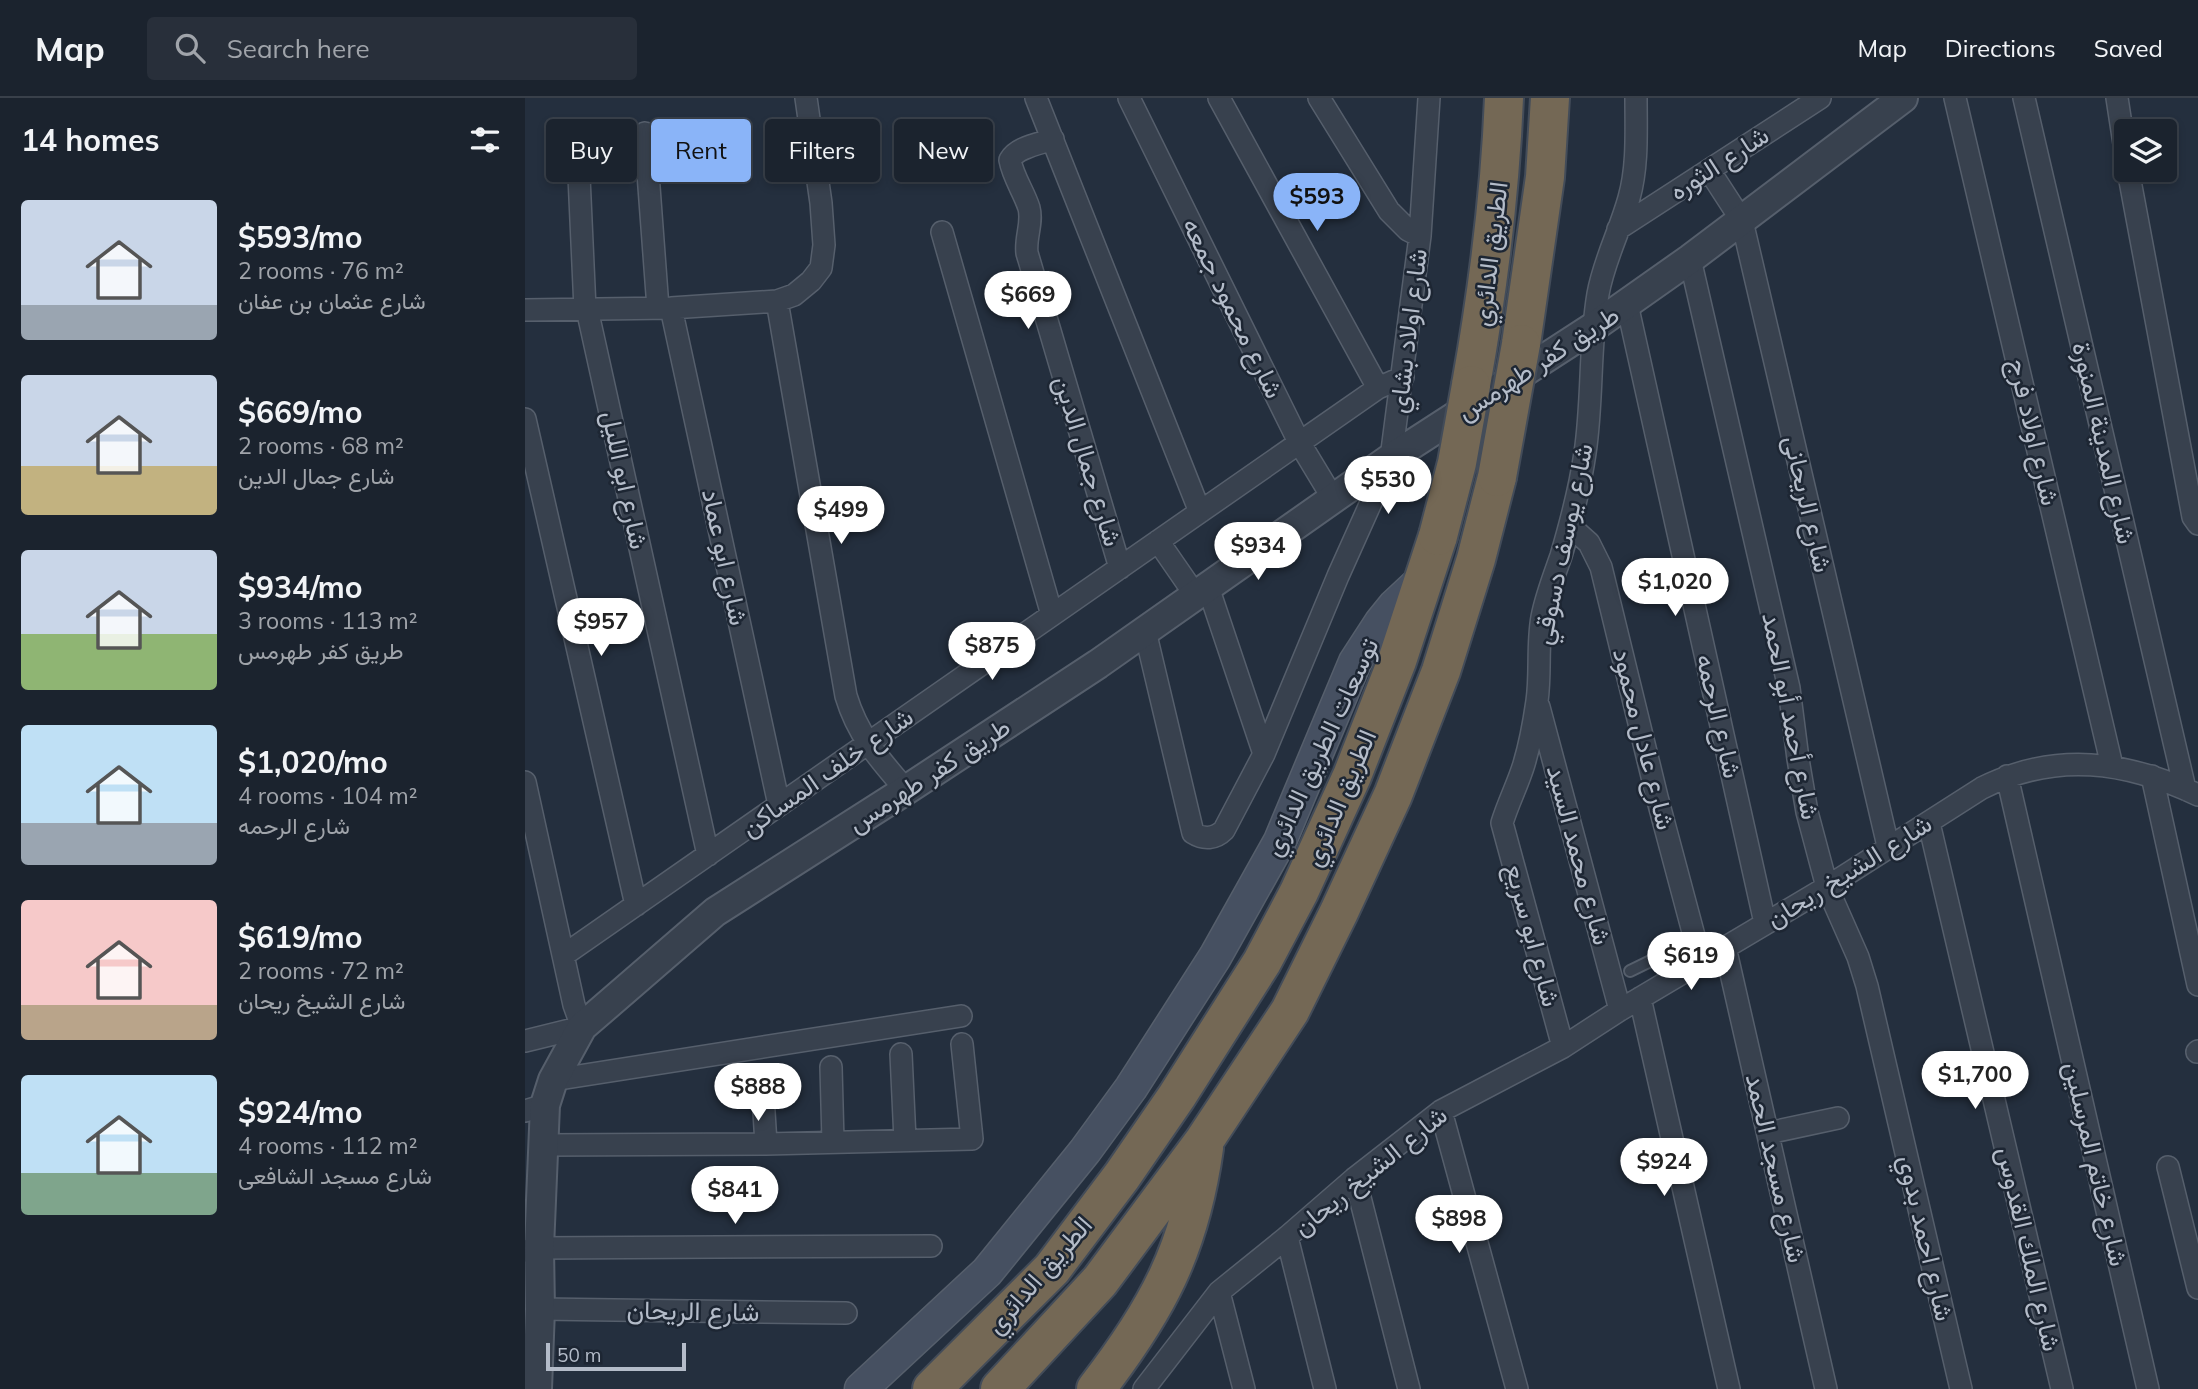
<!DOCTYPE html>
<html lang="en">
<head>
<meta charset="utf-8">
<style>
	:root { --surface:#1b232e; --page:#282f3a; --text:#f1f3f6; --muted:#a0a4aa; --line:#39404a; --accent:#8ab4f8 }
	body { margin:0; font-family:Mulish,Vazirmatn,sans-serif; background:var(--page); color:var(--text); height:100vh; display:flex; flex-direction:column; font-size:26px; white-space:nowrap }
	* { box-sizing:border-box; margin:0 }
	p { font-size:23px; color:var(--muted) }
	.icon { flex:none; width:38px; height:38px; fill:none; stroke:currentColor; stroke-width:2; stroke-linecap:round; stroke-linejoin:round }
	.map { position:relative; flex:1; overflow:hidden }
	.side { display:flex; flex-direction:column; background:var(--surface); width:525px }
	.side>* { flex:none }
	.top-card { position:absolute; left:21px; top:21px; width:665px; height:63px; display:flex; gap:14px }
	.controls { position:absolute; left:1589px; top:21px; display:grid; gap:14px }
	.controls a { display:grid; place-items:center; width:63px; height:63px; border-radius:7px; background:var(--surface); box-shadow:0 4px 10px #0003,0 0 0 2px var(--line); font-size:35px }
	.scale { position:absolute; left:21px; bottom:18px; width:140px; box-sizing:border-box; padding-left:7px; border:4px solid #b4bcc9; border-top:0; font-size:19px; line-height:24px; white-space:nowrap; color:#b4bcc9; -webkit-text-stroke:5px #1d2633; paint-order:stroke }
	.price { position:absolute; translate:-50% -60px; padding:0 16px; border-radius:24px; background:#fff; color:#222; font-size:23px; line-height:46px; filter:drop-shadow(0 2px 4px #0008) }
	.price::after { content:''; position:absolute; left:50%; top:42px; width:21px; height:16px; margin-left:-10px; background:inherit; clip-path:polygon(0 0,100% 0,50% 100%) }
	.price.on { background:var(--accent); color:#111 }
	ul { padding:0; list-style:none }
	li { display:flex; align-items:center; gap:21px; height:175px; padding:0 21px }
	li span { display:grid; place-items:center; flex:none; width:196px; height:140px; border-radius:7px; color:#555 }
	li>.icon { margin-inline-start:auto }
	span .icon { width:84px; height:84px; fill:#fffc; stroke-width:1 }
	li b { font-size:30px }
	h2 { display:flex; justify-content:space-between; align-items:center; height:84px; padding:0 21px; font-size:30px }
	.chip { padding:0 24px; border-radius:7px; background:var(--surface); box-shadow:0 4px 10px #0003,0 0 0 2px var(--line); font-size:24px; line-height:63px }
	.chip.on { background:var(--accent); color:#111 }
	header { display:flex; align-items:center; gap:42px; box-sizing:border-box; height:98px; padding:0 35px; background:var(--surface); border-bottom:2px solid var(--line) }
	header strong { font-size:33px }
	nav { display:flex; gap:38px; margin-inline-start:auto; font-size:24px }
	.search { width:490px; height:63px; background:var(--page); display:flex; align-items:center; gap:18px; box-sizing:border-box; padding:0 24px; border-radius:7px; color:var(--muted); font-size:26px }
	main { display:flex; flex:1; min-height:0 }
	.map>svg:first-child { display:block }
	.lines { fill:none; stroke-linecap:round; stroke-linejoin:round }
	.service-casing { stroke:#565f6c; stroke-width:14 }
	.minor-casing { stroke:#565f6c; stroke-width:24 }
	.tertiary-casing { stroke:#565f6c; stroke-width:32 }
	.secondary-casing { stroke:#565f6c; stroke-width:35 }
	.motorway-casing { stroke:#434c59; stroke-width:42 }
	.service { stroke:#38414e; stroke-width:10 }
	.minor { stroke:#38414e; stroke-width:21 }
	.tertiary { stroke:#38414e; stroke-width:28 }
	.secondary { stroke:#465061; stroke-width:32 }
	.motorway { stroke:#746855; stroke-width:38 }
	.motorway-bridge-casing { stroke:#434c59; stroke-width:42; stroke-linecap:butt }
	.motorway-bridge { stroke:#746855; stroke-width:38 }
	.labels { text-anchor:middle; stroke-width:5; stroke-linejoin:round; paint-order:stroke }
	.street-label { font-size:26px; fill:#b4bcc9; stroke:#1d2633 }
</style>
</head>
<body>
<header>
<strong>Map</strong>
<div class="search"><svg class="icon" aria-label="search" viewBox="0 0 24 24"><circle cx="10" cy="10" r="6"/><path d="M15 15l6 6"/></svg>Search here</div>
<nav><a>Map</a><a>Directions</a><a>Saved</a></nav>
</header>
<main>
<section class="side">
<h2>14 homes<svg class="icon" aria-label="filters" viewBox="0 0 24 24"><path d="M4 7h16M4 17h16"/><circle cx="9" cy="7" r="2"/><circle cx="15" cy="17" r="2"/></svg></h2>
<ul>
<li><span style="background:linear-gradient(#c9d6e8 75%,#9aa5b1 0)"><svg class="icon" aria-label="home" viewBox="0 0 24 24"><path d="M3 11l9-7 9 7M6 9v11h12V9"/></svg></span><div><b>$593/mo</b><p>2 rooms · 76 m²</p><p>شارع عثمان بن عفان</p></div></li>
<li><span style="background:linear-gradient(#c9d6e8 65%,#c2b280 0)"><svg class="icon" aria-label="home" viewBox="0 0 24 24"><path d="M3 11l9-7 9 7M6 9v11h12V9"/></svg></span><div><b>$669/mo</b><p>2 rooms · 68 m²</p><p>شارع جمال الدين</p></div></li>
<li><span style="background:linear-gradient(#c9d6e8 60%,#8fb573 0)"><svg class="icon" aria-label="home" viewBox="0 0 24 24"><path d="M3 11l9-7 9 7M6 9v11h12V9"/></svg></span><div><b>$934/mo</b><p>3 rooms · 113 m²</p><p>طريق كفر طهرمس</p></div></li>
<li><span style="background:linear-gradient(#bfe0f5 70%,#9aa5b1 0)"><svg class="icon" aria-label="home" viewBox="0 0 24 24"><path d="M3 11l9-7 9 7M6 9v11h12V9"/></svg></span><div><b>$1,020/mo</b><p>4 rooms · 104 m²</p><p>شارع الرحمه</p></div></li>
<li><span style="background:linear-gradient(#f6c9c9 75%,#b9a48a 0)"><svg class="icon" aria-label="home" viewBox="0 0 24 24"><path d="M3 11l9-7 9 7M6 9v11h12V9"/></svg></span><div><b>$619/mo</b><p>2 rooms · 72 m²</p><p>شارع الشيخ ريحان</p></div></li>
<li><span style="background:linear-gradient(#bfe0f5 70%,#7fa58c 0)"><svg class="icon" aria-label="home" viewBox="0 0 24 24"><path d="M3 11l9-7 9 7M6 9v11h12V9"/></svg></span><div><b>$924/mo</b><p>4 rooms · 112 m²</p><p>شارع مسجد الشافعى</p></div></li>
</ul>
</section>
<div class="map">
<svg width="1673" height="1291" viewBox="0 0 1673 1291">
	<rect width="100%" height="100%" fill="#242f3e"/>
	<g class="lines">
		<defs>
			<path id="service" d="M 1105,873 L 1148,852"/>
			<path id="minor" d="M 511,0 L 675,414
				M 604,0 L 774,344 L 809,402
				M 694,0 L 853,290
				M 794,0 L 864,113 L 883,132 L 895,138
				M 1430,0 L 1587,668
				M 1499,0 L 1660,691
				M 1592,0 L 1601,59
				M 120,35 L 133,210
				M 528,41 C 514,46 492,49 485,62 C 488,79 499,94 504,110 C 508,125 500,139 502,155 L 595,470
				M 53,56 L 60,211
				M 1184,72 L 1217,123 L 1363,748
				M 1603,72 L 1668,419 L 1673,426
				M 1093,131 L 1295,0
				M 417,134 L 527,517
				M 1165,161 L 1264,590 L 1273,661 L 1282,714 L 1302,789 L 1333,859 L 1342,888 L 1436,1291
				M 252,203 L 321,598 C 333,638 355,662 381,692
				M 1102,206 L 1240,825
				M 146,210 L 254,707
				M 62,211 L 183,757
				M 0,212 L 146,210 L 252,203 L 269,197 L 286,183 L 296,170 L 299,147 L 296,105 L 281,0
				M 0,321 L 111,807
				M 1045,428 L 1064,445 L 1076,469 L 1132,699 L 1176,864
				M 633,443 L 671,498
				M 683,489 L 739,656
				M 620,533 L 668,735 C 679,742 690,741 699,732 L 739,656 L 813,478 L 866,360 L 895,138 L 904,0
				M 1014,609 L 1095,912
				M 1482,678 L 1623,1291
				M 1627,678 L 1673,887
				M 0,684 L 49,907 L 57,929 L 0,943
				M 1404,725 L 1537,1291
				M 1200,849 L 1301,1291
				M 39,857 L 853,290 L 878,279
				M 1115,900 L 1204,1291
				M 1038,949 L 977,725 C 983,705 993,686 999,666 C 1005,646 1009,624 1012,603 C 1016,575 1012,547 1017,519 C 1021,498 1029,478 1036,458 C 1046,424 1055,390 1060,355 C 1068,302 1064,249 1073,196 C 1079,162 1095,133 1104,100 C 1113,68 1111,33 1111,0
				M 1672,954 L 1673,953
				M 376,956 L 380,1042
				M 306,969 L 308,1044
				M 28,982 L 436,918
				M 237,982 L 241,1046
				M 0,1013 L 20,1007
				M 916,1013 L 992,1291
				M 1243,1035 L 1313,1020
				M 19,1047 L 241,1046 L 447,1041 L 437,946
				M 1643,1069 L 1673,1190
				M 830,1080 L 884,1291
				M 762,1139 L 800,1291
				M 0,1153 L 14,1150 L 406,1148
				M 694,1194 L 719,1291
				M 15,1211 L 321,1215
				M 619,1291 L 694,1194 L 762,1139 L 830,1080 L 916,1013 L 1038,949 L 1095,912 L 1302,789 L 1457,690 C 1531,653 1601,663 1673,697"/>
			<path id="tertiary" d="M 12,1291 L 15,1211 L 14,1150 L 20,1007 L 28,982 L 57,929 L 190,814 L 381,692 L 573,566 L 866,360 L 1070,228 L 1165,161 L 1378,0"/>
			<path id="secondary" d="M 336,1291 L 462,1174 L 560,1053 L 606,990 L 690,859 L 755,743 L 830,564 L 856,524 L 869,508 L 899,480"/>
			<path id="motorway" d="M 996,246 L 1020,79 L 1025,0
				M 946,287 C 963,192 975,97 979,0
				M 407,1291 L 527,1171 L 597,1078 L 652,998 L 737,864 L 774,794 L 827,678 L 872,563 L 913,438
				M 475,1291 L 575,1183 L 679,1043 L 765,913 L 814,814 L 868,697 L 916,573 L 951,461 L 972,379
				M 571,1291 C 632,1212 665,1151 679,1050"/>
		</defs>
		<use href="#service" class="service-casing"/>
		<use href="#minor" class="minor-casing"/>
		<use href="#tertiary" class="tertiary-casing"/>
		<use href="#secondary" class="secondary-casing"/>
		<use href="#motorway" class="motorway-casing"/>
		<use href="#service" class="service"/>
		<use href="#minor" class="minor"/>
		<use href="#tertiary" class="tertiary"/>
		<use href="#secondary" class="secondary"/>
		<use href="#motorway" class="motorway"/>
		<defs>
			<path id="motorway-bridge" d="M 972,379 L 996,246
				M 913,438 L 932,365 L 946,287"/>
		</defs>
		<use href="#motorway-bridge" class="motorway-bridge-casing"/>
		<use href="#motorway-bridge" class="motorway-bridge"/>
	</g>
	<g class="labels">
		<g class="street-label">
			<text transform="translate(1194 65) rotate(-33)" y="9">شارع الثوره</text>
			<text transform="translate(965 156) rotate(-83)" y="9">الطريق الدائري</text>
			<text transform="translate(708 210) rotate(64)" y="9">شارع محمود جمعه</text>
			<text transform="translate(883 233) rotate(-83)" y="9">شارع اولاد بشاي</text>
			<text transform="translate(1013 265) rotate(-33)" y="9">طريق كفر طهرمس</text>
			<text transform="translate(1509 334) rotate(77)" y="9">شارع اولاد فرج</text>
			<text transform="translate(1579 345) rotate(77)" y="9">شارع المدينة المنورة</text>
			<text transform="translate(563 363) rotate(73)" y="9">شارع جمال الدين</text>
			<text transform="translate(100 382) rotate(78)" y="9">شارع ابو الليل</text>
			<text transform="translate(1283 406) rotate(77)" y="9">شارع الريحانى</text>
			<text transform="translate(1038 446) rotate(-78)" y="9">شارع يوسف دسوقي</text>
			<text transform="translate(200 459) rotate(78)" y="9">شارع ابو عماد</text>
			<text transform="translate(1194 618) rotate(77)" y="9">شارع الرحمه</text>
			<text transform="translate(1266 618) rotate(79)" y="9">شارع أحمد أبو الحمد</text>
			<text transform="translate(1119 641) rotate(76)" y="9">شارع عادل محمود</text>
			<text transform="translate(796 649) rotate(-65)" y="9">توسعات الطريق الدائري</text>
			<text transform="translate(302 674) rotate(-35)" y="9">شارع خلف المساكن</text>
			<text transform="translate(404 677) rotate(-33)" y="9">طريق كفر طهرمس</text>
			<text transform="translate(815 700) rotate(-67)" y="9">الطريق الدائري</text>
			<text transform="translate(1054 757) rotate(75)" y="9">شارع محمد السيد</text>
			<text transform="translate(1324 773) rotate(-32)" y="9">شارع الشيخ ريحان</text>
			<text transform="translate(1008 837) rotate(75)" y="9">شارع ابو سريع</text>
			<text transform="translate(1571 1066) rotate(77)" y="9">شارع خاتم المرسلين</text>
			<text transform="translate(1251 1070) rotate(77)" y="9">شارع مسجد الحمد</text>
			<text transform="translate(845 1073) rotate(-39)" y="9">شارع الشيخ ريحان</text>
			<text transform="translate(1401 1140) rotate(77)" y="9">شارع احمد بدوي</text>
			<text transform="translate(1504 1151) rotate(77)" y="9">شارع الملك القدوس</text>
			<text transform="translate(514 1177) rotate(-49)" y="9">الطريق الدائري</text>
			<text transform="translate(168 1213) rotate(1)" y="9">شارع الريحان</text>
		</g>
	</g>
</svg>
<div class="controls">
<a><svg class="icon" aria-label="layers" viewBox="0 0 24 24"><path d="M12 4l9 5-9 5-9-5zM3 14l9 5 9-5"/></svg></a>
</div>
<div class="scale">50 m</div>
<b class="price on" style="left:792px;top:135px">$593</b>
<b class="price" style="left:503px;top:233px">$669</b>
<b class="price" style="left:863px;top:418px">$530</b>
<b class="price" style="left:316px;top:448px">$499</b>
<b class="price" style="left:733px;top:484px">$934</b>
<b class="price" style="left:1150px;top:520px">$1,020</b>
<b class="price" style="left:76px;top:560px">$957</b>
<b class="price" style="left:467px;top:584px">$875</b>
<b class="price" style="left:1166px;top:894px">$619</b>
<b class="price" style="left:1450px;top:1013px">$1,700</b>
<b class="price" style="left:233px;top:1025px">$888</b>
<b class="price" style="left:1139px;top:1100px">$924</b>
<b class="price" style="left:210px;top:1128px">$841</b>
<b class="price" style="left:934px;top:1157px">$898</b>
<div class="top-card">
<a class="chip">Buy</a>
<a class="chip on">Rent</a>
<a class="chip">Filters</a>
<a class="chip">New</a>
</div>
</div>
</main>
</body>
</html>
